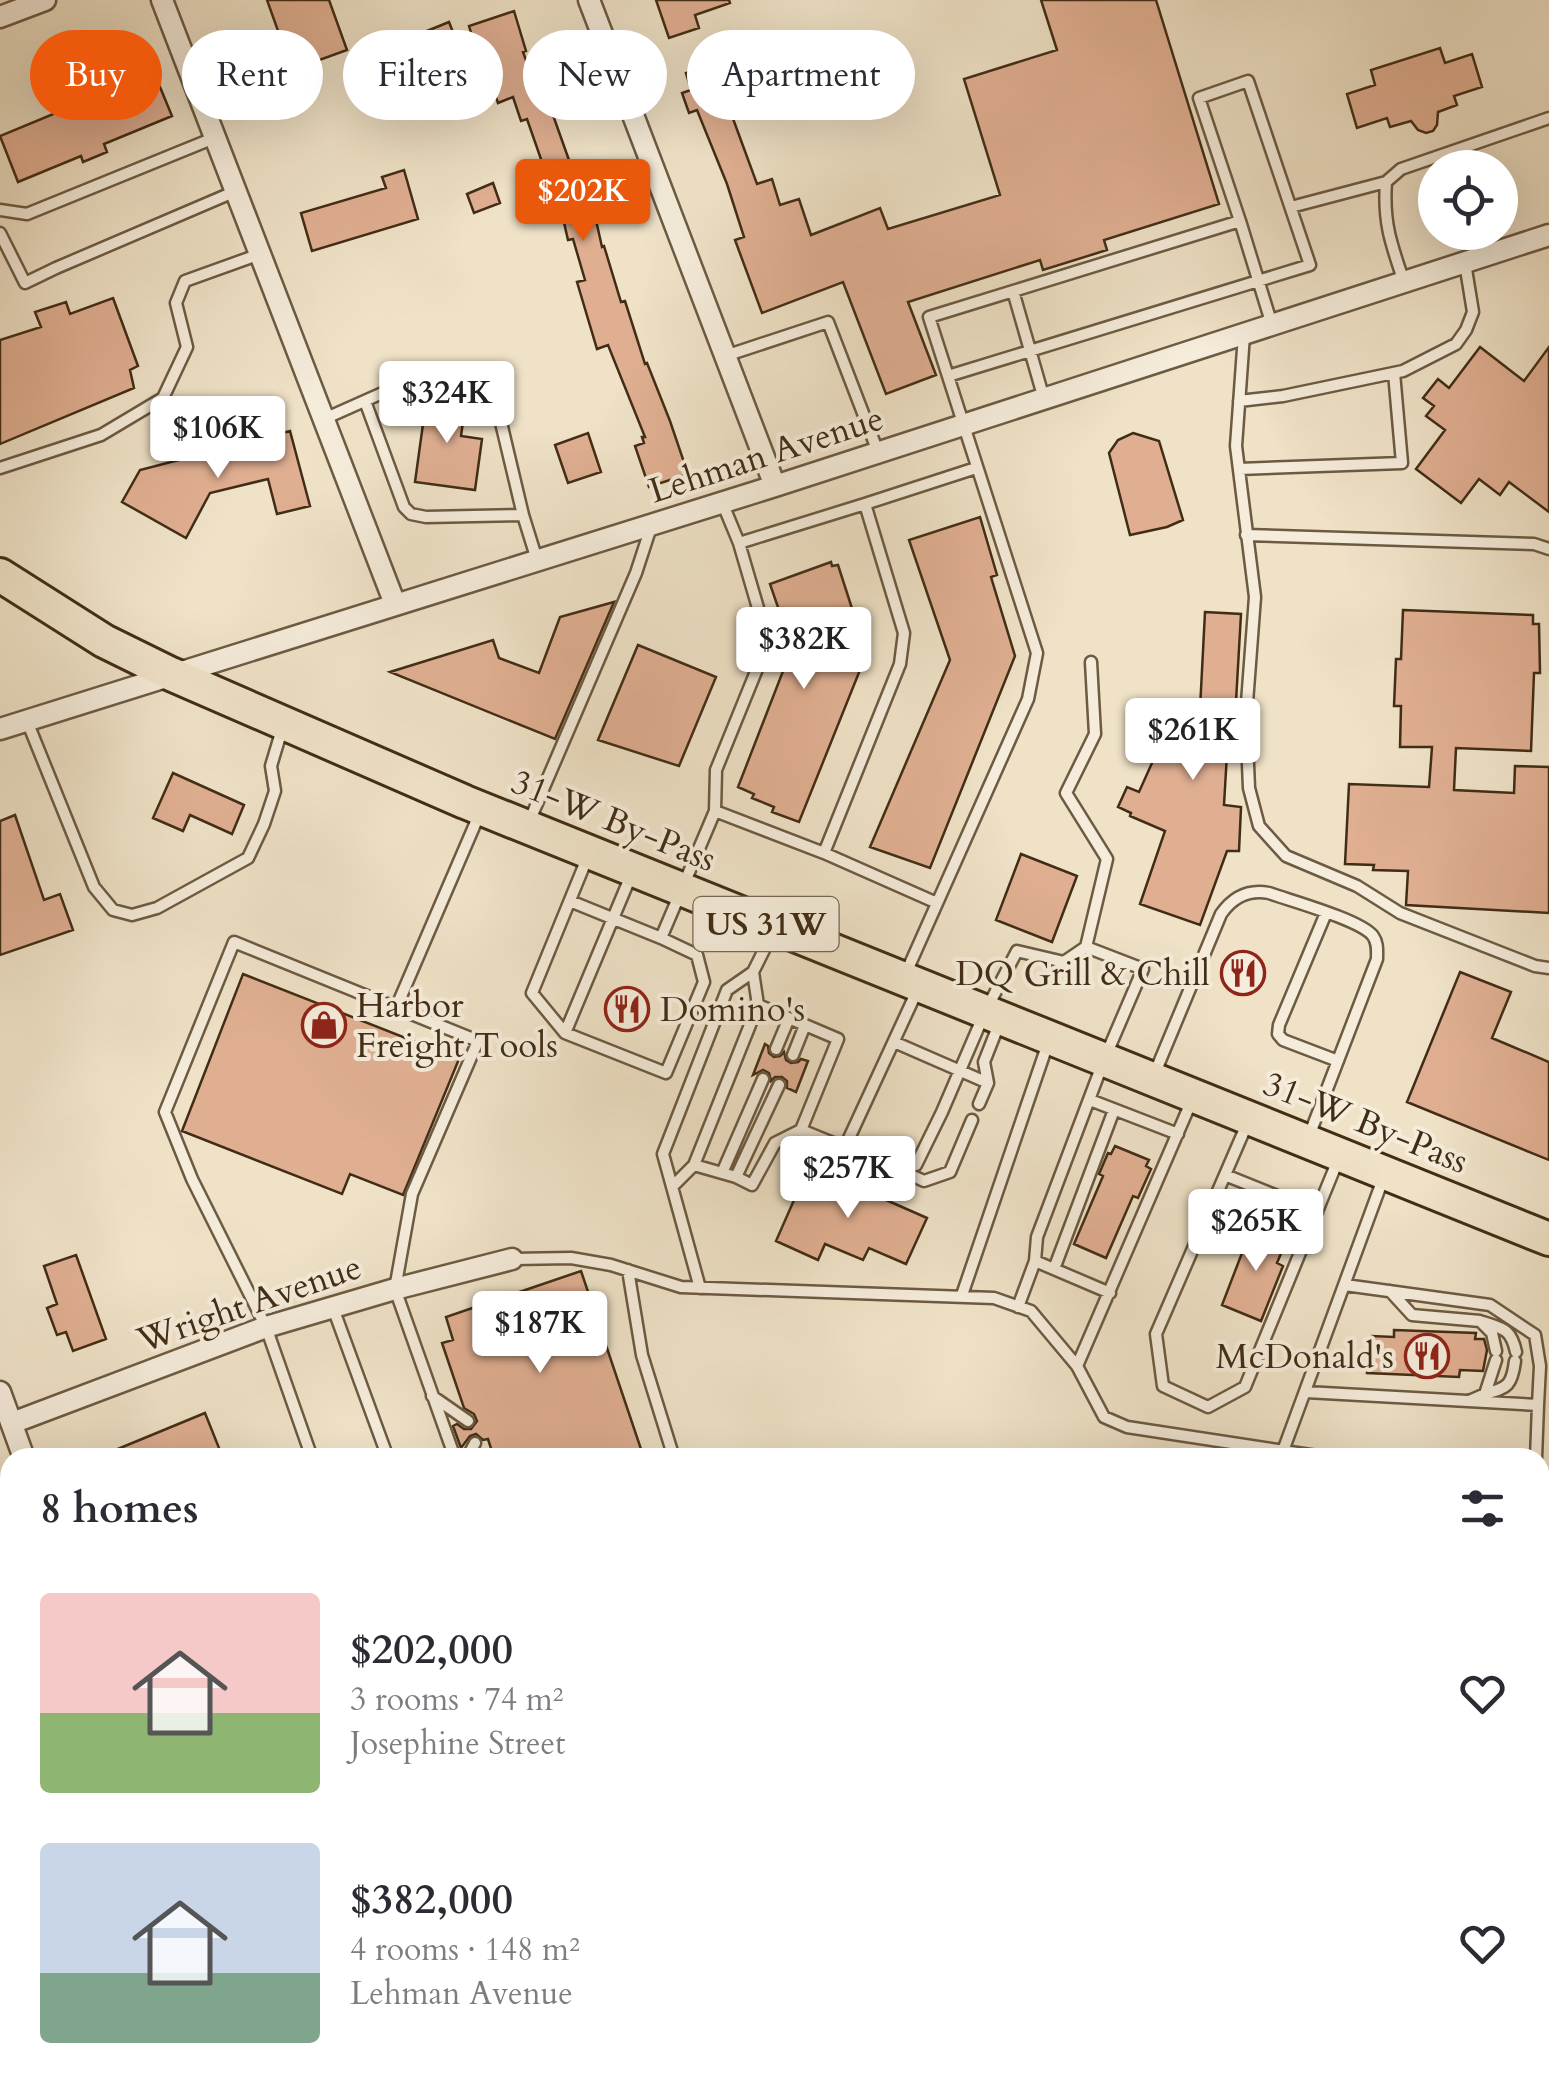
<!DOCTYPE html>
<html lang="en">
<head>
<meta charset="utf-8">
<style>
	:root { --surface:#fff; --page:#f2f2f3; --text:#2b2b33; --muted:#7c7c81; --accent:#ea580c }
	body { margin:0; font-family:Cardo,serif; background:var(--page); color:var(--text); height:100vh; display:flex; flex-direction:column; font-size:38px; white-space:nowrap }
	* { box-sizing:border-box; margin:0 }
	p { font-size:32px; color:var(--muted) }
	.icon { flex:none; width:55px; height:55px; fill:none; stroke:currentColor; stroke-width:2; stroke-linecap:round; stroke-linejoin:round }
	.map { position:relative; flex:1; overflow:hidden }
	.sheet { position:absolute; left:0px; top:1448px; width:1550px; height:642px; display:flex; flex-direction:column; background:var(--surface); border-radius:30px 30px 0 0; box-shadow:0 10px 40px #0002 }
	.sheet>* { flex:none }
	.banner { position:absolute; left:30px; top:30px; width:1000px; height:90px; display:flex; gap:20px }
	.tools { position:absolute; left:1418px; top:150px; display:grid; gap:20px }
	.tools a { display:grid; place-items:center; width:100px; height:100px; border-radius:50%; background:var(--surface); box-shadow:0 10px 40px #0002; font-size:50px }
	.price { position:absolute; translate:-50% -85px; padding:0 22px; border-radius:10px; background:#fff; color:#222; font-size:32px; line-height:65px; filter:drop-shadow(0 2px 5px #0008) }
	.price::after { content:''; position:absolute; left:50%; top:60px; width:30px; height:22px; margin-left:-15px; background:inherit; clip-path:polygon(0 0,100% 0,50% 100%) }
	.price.selected { background:var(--accent); color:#fff }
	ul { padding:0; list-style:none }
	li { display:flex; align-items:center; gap:30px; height:250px; padding:0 40px }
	li span { display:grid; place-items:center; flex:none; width:280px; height:200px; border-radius:10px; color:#555 }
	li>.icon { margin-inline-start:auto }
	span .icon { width:120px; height:120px; fill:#fffc; stroke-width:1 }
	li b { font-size:42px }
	h2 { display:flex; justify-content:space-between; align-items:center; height:120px; padding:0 40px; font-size:42px }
	.chip { padding:0 35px; border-radius:45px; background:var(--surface); box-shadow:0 10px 40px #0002; font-size:35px; line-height:90px }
	.chip.selected { background:var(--accent); color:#fff }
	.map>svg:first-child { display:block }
	.building { fill:#e0af92; stroke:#412d15; stroke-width:2.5 }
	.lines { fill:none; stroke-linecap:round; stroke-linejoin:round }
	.lane-casing { stroke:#6c5a42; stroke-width:15 }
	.street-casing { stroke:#6c5a42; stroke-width:25 }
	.primary-casing { stroke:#412d15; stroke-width:38 }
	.lane { stroke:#f5ecdb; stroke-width:10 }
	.street { stroke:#f5ecdb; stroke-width:20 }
	.primary { stroke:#efe2c7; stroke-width:32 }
	.labels { text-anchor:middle; stroke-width:8; stroke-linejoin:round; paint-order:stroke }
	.shield { fill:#f5ecdb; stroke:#776650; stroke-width:2.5 }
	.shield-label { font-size:32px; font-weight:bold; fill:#412d15 }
	.street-label { font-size:35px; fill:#412d15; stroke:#f5ecdb }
	.poi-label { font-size:35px; fill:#412d15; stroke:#f5ecdb; text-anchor:end }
</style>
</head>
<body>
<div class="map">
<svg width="1549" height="2088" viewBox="0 0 1549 2088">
	<rect width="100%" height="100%" fill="#efe2c7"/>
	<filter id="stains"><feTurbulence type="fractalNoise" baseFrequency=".002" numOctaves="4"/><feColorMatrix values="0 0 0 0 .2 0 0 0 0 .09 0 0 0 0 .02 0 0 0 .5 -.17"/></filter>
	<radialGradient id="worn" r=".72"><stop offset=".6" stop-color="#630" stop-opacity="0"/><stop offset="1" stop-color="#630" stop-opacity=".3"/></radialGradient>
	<path class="building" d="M 267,0 L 329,0 L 347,50 L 292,70 Z
		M 656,0 L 729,0 L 730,3 L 695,15 L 699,28 L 669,38 Z
		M 1041,0 L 1156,0 L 1219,204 L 1104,240 L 1107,250 L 1043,270 L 1040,260 L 908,302 L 936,375 L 886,394 L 843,282 L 762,313 L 735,240 L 744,237 L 727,184 L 697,110 L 689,113 L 682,93 L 691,90 L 686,73 L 718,62 L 732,103 L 728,105 L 757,184 L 772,179 L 780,205 L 799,199 L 811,235 L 880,208 L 888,229 L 1000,195 L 964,79 L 1057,50 Z
		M 514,11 L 526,51 L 523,52 L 537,90 L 543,87 L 580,191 L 589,189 L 602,247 L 604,246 L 621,302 L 625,301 L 645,364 L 647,363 L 670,421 L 688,474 L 649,487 L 635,446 L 644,443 L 642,437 L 645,437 L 608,345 L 597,349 L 577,282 L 585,280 L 573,239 L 568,240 L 555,183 L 550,185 L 527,119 L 521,121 L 513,97 L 498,103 L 480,51 L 477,52 L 469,26 Z
		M 449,22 L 458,45 L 431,56 L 422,33 Z
		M 1440,48 L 1445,63 L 1472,54 L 1482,87 L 1454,96 L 1457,105 L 1438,112 L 1437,125 L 1433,131 L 1426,133 L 1418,130 L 1411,121 L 1390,127 L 1387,118 L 1357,128 L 1347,94 L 1375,85 L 1371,70 Z
		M 153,70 L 172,116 L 104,144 L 107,152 L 83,162 L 81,156 L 18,182 L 0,136 L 63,110 L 58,97 L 90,84 L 95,94 Z
		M 404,170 L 418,219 L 312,251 L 301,213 L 386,188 L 382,177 Z
		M 493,183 L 500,203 L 474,213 L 467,194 Z
		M 113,298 L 138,366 L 130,370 L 134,388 L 0,444 L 0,340 L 41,327 L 35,312 L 66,302 L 70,314 Z
		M 1480,347 L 1524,381 L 1549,347 L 1549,512 L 1509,482 L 1500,495 L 1479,479 L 1461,503 L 1416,469 L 1445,430 L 1426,416 L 1434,406 L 1423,398 L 1438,379 L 1449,388 Z
		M 427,395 L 466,400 L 461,436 L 482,439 L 475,490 L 415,482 Z
		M 290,431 L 310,506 L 277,514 L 268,479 L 210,493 L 186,538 L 122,502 L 140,470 Z
		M 588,433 L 601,472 L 568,483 L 555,445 Z
		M 1133,433 L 1159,441 L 1183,520 L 1167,527 L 1130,535 L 1109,453 L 1118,440 Z
		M 980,517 L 997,575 L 991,577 L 1015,656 L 930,868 L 870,847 L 950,660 L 909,540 Z
		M 831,562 L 832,566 L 838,565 L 858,627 L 817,640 L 866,655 L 799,822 L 772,812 L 774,807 L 752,798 L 754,794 L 738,787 L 792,648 L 770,584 Z
		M 614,602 L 555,739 L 390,672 L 493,640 L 499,658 L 539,673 L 560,617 Z
		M 1403,610 L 1533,615 L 1533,624 L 1539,624 L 1540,673 L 1534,673 L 1531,751 L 1456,748 L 1454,790 L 1514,793 L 1515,766 L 1549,767 L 1549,913 L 1406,905 L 1408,871 L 1373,870 L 1374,865 L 1345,864 L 1349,784 L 1429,787 L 1432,747 L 1400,747 L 1401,706 L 1394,706 L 1396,659 L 1401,659 Z
		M 1205,612 L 1241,614 L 1235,719 L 1229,719 L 1224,805 L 1241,807 L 1239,851 L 1227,851 L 1200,925 L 1140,904 L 1165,831 L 1130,816 L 1131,813 L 1118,807 L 1127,787 L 1139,792 L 1152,763 L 1154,707 L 1200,709 Z
		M 638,645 L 716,677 L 679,766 L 598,740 Z
		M 173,773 L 244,805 L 232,834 L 190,815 L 183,831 L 153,818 Z
		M 15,815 L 44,900 L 60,894 L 73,930 L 0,955 L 0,821 Z
		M 1021,854 L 1077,876 L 1052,942 L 996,920 Z
		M 1460,972 L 1511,992 L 1492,1038 L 1549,1062 L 1549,1160 L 1407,1102 Z
		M 243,974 L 459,1059 L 403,1195 L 350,1174 L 342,1194 L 182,1131 Z
		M 765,1044 L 768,1046 L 769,1053 L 774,1057 L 780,1056 L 784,1052 L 786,1060 L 791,1063 L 798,1062 L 801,1059 L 808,1061 L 796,1092 L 787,1088 L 787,1081 L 782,1077 L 775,1077 L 771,1081 L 769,1073 L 763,1070 L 753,1075 Z
		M 1115,1146 L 1149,1160 L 1146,1166 L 1151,1169 L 1138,1198 L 1133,1196 L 1106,1258 L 1074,1244 L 1103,1176 L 1099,1174 L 1108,1153 L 1111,1154 Z
		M 809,1166 L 927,1218 L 906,1264 L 869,1248 L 863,1260 L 825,1244 L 818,1260 L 776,1241 Z
		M 1252,1227 L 1265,1232 L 1266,1228 L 1288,1237 L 1277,1263 L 1283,1266 L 1261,1321 L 1222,1305 Z
		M 76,1255 L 106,1339 L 73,1351 L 66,1332 L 57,1335 L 47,1308 L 57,1304 L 44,1266 Z
		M 581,1271 L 644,1458 L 494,1458 L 488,1439 L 483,1440 L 476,1434 L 470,1436 L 461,1448 L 453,1426 L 457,1424 L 464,1429 L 471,1429 L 477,1421 L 474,1414 L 464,1408 L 442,1343 L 453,1340 L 446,1317 Z
		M 1394,1330 L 1476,1333 L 1475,1339 L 1484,1339 L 1487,1350 L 1483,1371 L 1460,1370 L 1459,1377 L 1367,1373 L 1368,1341 L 1372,1341 L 1372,1336 L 1394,1337 Z
		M 205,1413 L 219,1448 L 197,1458 L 96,1458 Z"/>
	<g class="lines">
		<defs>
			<path id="lane" d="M 1291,207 L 1386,182
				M 0,210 L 27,214 L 214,138
				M 0,233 L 25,283 L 56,268 L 236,191
				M 1404,282 C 1391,244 1383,222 1386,182 L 1401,169 L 1549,118
				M 1013,291 L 1044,399
				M 1244,335 L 1236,446 L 1255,597 L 1246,716 L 1249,788 L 1259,826 L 1286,856 L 1357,886 L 1400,913 L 1535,966 L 1549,968
				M 725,356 L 828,322 L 878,452
				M 948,376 L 1310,265 L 1248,81 L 1199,98 L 1240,221
				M 365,401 L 404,507 L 411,514 L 426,517 L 523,515
				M 1239,401 L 1283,396 L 1403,371 L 1456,344 L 1466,330 L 1473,312 L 1465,263
				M 324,419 L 425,374 L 464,374 L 483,386 L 498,410 L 523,515 L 537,560
				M 0,468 L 101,435 L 163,398 L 187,347 L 176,303 L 185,281 L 260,254
				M 1239,469 L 1402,463 L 1394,373
				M 722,502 L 739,543 L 865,504
				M 1246,535 L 1534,544 L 1549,549
				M 739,543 L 765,632 L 759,664 L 716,770 L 715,811 L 824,853
				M 27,721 L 94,887 L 113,910 L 132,915 L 157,908 L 248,858 L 264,824 L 275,791 L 271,766 L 283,726
				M 529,822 L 636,573 L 652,524
				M 588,856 L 532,993 L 565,1033 L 666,1073 L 704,982 L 697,955 L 661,938 L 715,811
				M 570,901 L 661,938
				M 937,903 L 824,853 L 900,664 L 904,633 L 865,504 L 976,468
				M 1326,913 L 1279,1025 L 1278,1034 L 1283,1040 L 1338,1061
				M 906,973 L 1028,699 L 1037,653 L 929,317 L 1240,221 L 1272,325
				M 758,1005 L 838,1039 L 801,1130 L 899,1170 L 916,1165 L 942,1112 L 985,1012 L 1017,951 L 1064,962 L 1086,947
				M 396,1008 L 479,815
				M 565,1033 L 632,873
				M 894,1042 L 988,1083
				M 776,1049 L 789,1018
				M 793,1055 L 805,1025
				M 1154,1075 L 1221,914 C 1233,897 1248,889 1269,893 C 1291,901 1361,920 1373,936 C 1378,943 1377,950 1377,959 L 1309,1136
				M 1090,1100 L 1178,1134
				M 979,1104 L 988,1083 L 984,1062 L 999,1024
				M 1247,1124 L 1156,1334 L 1163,1386 L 1208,1407 L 1245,1387 L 1338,1160
				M 845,1147 L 917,991
				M 694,1165 L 736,1177 L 752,1185 L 775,1143 L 801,1130
				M 900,1170 L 924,1181 L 950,1172 L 972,1120
				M 722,1173 L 763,1079
				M 1225,1175 L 1317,1212
				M 736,1177 L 779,1085
				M 672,1187 L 694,1165 L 758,1005 L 753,972
				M 513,1259 L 571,1258 L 611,1265 L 681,1287 L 994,1298 L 1031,1311 L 1077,1366 L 1104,1417 L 1127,1427 L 1330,1458
				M 1035,1261 L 1110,1293
				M 1054,1269 L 1114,1110
				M 628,1270 L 642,1355 L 674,1458
				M 700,1288 L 663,1154 L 727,990 L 753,972 L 772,934
				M 1390,1291 L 1412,1315 L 1480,1321 L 1492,1333 L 1496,1351
				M 962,1295 L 1048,1043
				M 1018,1307 L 1035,1261 L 1037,1237 L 1104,1060 L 1143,969 L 1086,947 L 1107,859 L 1066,793 L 1095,734 L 1091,662
				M 333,1308 L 388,1458
				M 1483,1322 C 1504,1329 1511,1329 1516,1352
				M 1077,1366 L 1192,1100
				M 1306,1392 L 1538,1405 L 1540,1366 L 1535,1335 L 1490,1305 L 1345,1285
				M 1485,1394 C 1508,1388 1512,1385 1515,1361
				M 432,1396 L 468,1421
				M 1469,1401 L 1485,1394 L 1496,1360
				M 1283,1451 L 1383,1179
				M 312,1458 L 266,1327 L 192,1179 L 165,1112 L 234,942 L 478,1041 L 412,1194 L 395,1289 L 455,1458
				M 467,1458 L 475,1443
				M 1536,1458 L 1538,1405
				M 1540,1476 L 1549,1477
				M 1540,1689 L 1549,1688
				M 1540,2039 L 1548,2002 L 1541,1920
				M 556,2080 L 569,2088
				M 1348,2080 L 1351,2088
				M 1464,2080 L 1466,2088
				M 573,2088 L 621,2086 L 651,2080
				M 1478,2088 L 1480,2087"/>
			<path id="street" d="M 162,0 L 395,604
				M 589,0 L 775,486
				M 0,17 L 45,0
				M 0,729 L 775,486 L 1549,235
				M 0,1392 L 24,1458
				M 12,1423 L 266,1327 L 395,1289 L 512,1259
				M 247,2080 L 250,2088"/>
			<path id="primary" d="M 0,575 L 104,641 L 171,674 L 465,802 L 1549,1239"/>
		</defs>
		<use href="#lane" class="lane-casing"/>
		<use href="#street" class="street-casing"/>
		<use href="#primary" class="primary-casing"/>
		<use href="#lane" class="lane"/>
		<use href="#street" class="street"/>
		<use href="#primary" class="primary"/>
	</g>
	<defs>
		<symbol id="restaurant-ring" viewBox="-11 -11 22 22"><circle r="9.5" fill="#f5ecdb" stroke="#8f2418" stroke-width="1.5"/><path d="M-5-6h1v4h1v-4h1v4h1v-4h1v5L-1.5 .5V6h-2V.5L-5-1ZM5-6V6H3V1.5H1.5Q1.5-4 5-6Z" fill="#8f2418"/></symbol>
		<symbol id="shop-ring" viewBox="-11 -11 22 22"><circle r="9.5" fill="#f5ecdb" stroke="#8f2418" stroke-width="1.5"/><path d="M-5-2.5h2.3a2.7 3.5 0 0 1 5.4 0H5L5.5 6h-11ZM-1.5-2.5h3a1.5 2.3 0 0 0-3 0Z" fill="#8f2418"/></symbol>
	</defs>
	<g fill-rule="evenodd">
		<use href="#restaurant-ring" x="1218" y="948" width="50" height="50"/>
		<use href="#restaurant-ring" x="602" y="984" width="50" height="50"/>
		<use href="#shop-ring" x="299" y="1000" width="50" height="50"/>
		<use href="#restaurant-ring" x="1402" y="1331" width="50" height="50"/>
	</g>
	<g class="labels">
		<rect class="shield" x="693.5" y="897" width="145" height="54" rx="8"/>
		<g class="shield-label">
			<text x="766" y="935">US 31W</text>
		</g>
		<g class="street-label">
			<text transform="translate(766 454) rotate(-18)" y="12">Lehman Avenue</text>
			<text transform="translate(614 820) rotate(22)" y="12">31-W By-Pass</text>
			<text transform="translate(1366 1122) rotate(22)" y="12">31-W By-Pass</text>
			<text transform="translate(249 1303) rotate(-19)" y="12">Wright Avenue</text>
		</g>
		<g class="poi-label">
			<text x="1210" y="985">DQ Grill &amp; Chill</text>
			<text x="356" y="1017" text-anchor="start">Harbor<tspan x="356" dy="40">Freight Tools</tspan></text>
			<text x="660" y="1021" text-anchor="start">Domino's</text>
			<text x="1394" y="1368">McDonald's</text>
		</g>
	</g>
	<rect width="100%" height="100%" filter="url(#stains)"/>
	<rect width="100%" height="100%" fill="url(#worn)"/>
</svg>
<div class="tools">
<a><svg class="icon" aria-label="locate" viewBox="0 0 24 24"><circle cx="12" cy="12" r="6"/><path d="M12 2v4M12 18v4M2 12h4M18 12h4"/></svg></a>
</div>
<b class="price selected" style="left:583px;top:244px">$202K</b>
<b class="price" style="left:447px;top:446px">$324K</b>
<b class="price" style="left:218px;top:481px">$106K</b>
<b class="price" style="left:804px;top:692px">$382K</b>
<b class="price" style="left:1193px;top:783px">$261K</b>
<b class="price" style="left:848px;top:1221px">$257K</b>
<b class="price" style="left:1256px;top:1274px">$265K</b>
<b class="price" style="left:540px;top:1376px">$187K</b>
<div class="banner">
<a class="chip selected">Buy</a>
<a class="chip">Rent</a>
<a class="chip">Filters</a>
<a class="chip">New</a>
<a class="chip">Apartment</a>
</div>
<section class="sheet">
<h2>8 homes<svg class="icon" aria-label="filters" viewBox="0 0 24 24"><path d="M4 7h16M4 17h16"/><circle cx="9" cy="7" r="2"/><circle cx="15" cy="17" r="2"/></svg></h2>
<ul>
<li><span style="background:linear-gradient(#f6c9c9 60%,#8fb573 0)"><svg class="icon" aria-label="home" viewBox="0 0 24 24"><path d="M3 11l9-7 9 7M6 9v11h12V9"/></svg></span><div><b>$202,000</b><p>3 rooms · 74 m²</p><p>Josephine Street</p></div><svg class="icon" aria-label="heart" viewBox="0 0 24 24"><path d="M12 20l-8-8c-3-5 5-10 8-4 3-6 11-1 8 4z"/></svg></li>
<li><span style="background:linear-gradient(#c9d6e8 65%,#7fa58c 0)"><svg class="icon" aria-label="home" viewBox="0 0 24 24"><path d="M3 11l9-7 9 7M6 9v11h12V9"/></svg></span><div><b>$382,000</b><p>4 rooms · 148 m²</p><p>Lehman Avenue</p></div><svg class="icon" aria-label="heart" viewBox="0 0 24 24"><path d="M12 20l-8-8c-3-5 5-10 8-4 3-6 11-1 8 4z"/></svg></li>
</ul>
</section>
</div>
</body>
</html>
